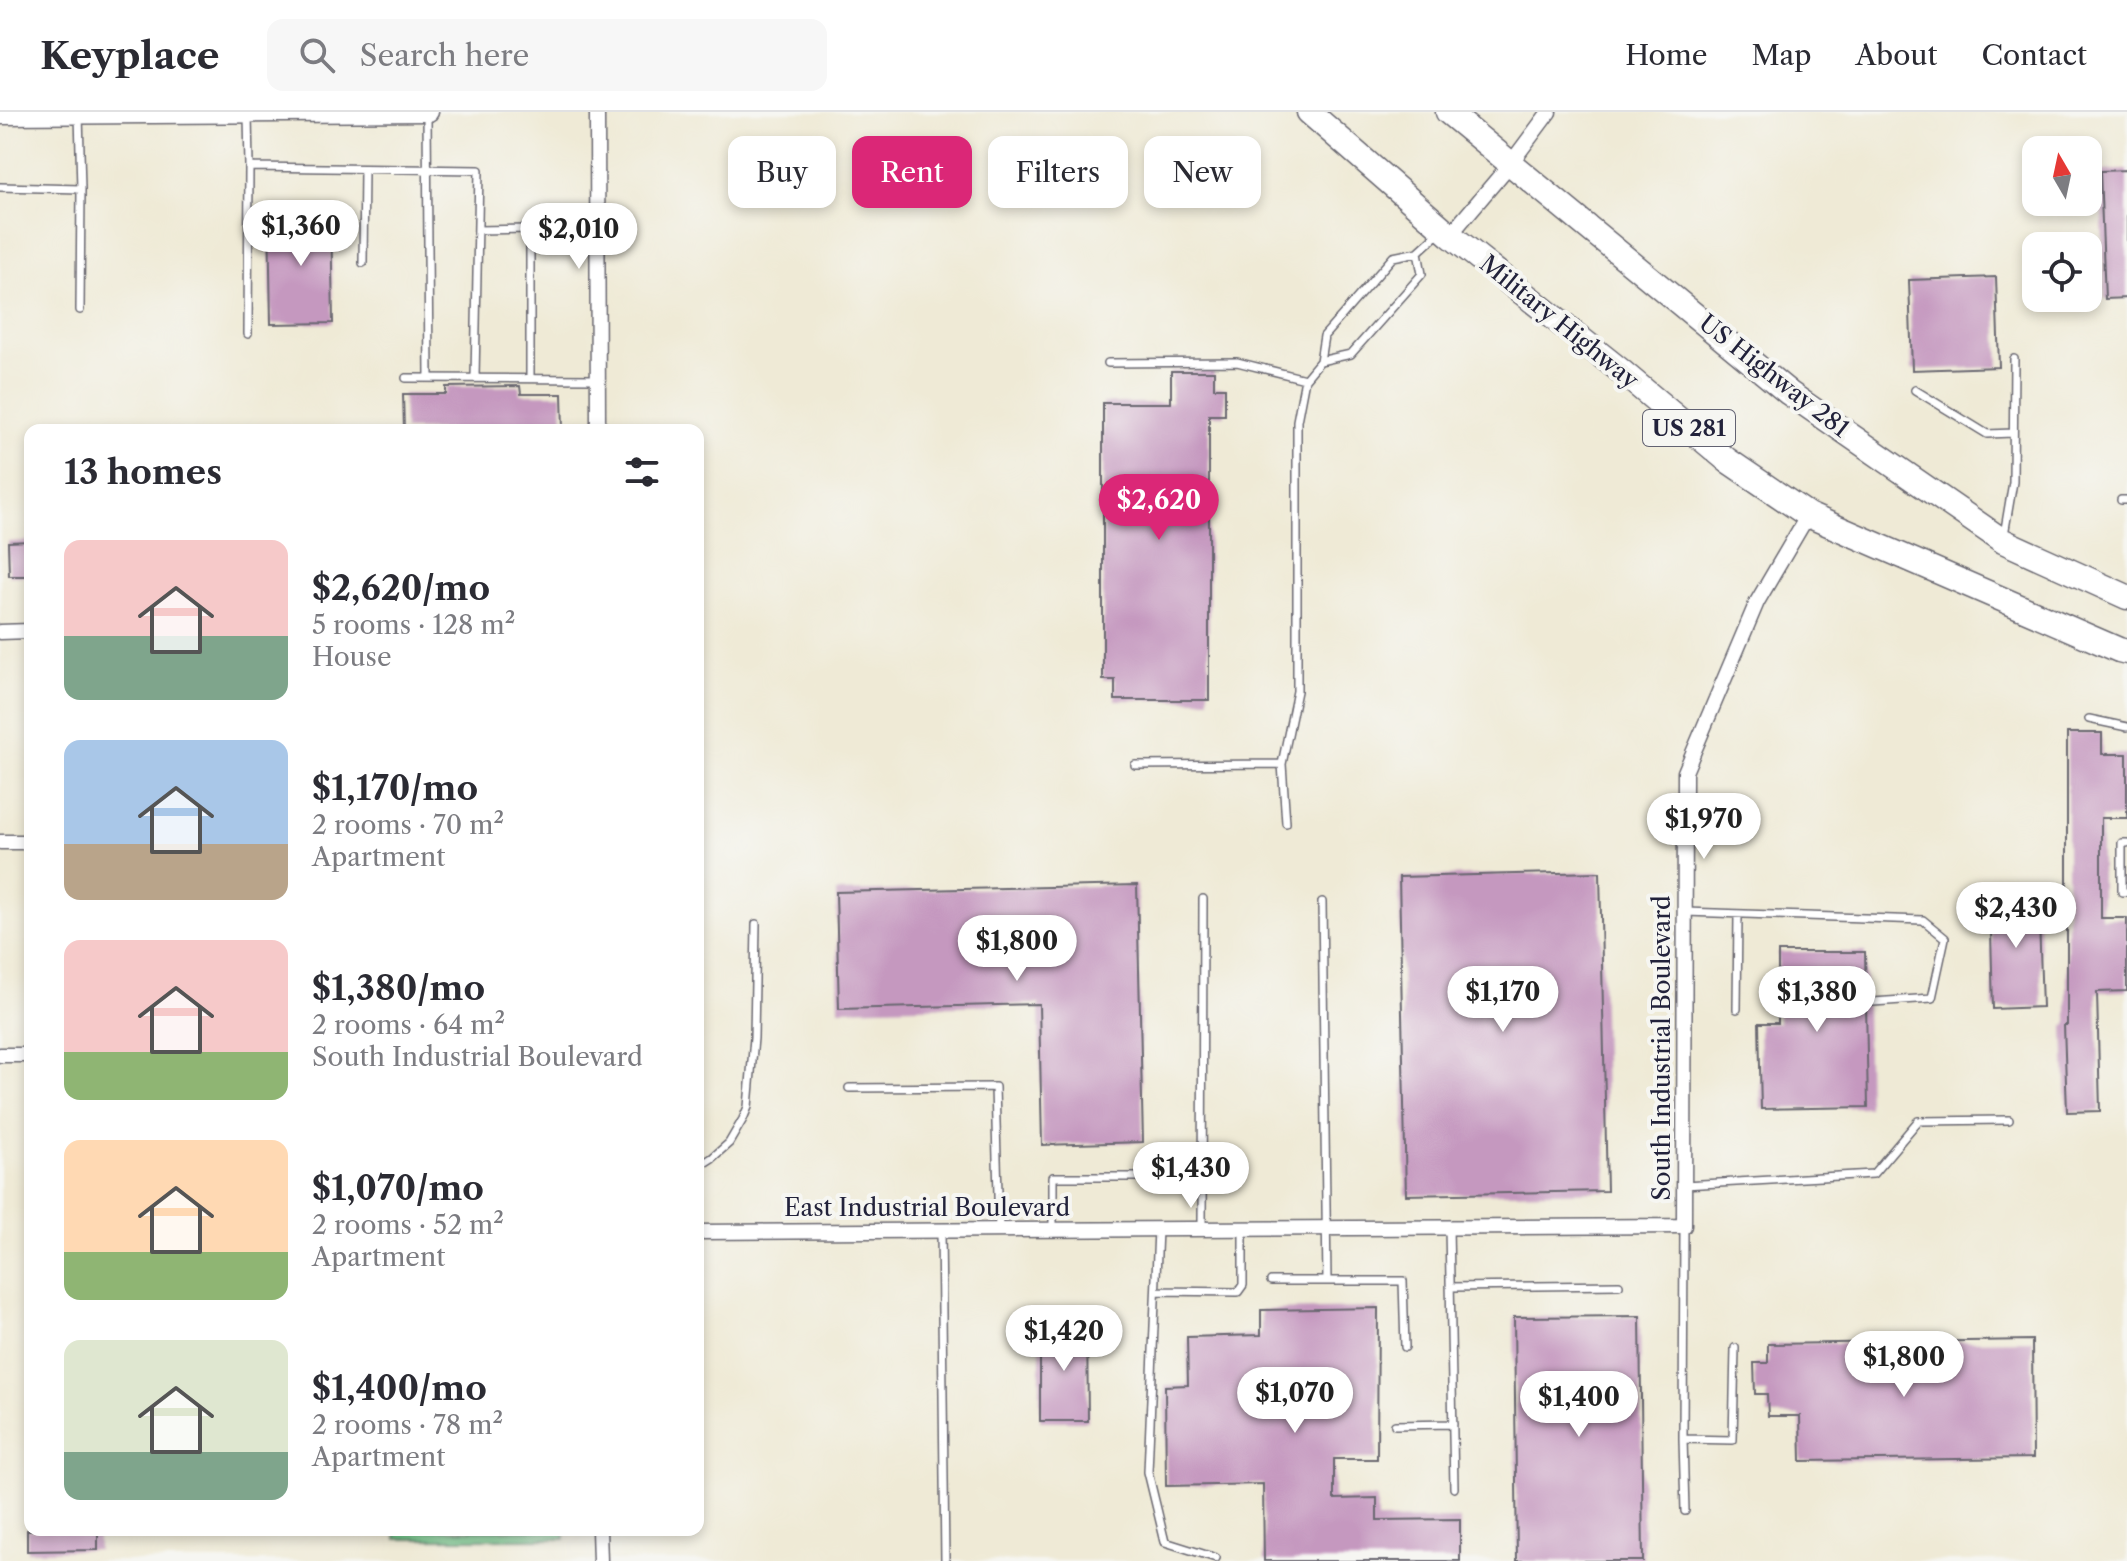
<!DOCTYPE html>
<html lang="en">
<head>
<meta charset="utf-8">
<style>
	:root { --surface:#fff; --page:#f7f7f7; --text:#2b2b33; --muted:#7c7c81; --line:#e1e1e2; --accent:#db2777 }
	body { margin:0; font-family:"Libre Caslon Text",serif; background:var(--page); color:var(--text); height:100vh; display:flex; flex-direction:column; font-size:30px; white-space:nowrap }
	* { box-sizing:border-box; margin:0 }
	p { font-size:26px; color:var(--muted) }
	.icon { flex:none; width:44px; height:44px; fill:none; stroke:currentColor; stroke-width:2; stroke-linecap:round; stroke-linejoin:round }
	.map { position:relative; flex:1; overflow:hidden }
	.panel { position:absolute; left:24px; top:312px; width:680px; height:1112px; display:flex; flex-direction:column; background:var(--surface); border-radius:16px; box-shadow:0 4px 12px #0003 }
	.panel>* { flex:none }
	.guide { position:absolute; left:728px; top:24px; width:760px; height:72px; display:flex; gap:16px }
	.needle { width:52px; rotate:351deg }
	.controls { position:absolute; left:2022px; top:24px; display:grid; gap:16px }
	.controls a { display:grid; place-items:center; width:80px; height:80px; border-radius:16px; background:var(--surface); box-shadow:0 4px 12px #0003; font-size:40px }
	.price { position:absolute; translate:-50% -68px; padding:0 18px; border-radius:28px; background:#fff; color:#222; font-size:26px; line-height:52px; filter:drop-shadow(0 2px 4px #0008) }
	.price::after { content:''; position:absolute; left:50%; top:48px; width:24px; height:18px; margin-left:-12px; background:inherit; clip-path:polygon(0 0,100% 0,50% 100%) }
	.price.on { background:var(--accent); color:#fff }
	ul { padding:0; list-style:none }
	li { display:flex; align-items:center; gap:24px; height:200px; padding:0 40px }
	li span { display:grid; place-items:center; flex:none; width:224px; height:160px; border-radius:16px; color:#555 }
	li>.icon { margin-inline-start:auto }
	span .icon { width:96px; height:96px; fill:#fffc; stroke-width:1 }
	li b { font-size:34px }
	h2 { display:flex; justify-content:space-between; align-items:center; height:96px; padding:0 40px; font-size:34px }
	.tag { padding:0 28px; border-radius:16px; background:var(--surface); box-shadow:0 4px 12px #0003; font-size:28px; line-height:72px }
	.tag.on { background:var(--accent); color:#fff }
	header { display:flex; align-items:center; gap:48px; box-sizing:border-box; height:112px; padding:0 40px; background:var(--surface); border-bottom:2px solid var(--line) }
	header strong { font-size:38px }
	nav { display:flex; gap:44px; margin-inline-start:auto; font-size:28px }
	.search { width:560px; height:72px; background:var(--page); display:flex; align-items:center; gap:20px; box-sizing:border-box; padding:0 28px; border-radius:16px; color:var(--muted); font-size:30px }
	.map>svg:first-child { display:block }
	.green { fill:#77ca8d; stroke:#4c7664; stroke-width:2 }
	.building { fill:#c598bf }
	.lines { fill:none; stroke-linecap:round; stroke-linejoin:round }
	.service-casing { stroke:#6a6871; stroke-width:10 }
	.minor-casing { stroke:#6a6871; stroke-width:17 }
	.tertiary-casing { stroke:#6a6871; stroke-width:21 }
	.primary-casing { stroke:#6a6871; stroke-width:27 }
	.service { stroke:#fff; stroke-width:7 }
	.minor { stroke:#fff; stroke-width:14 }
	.tertiary { stroke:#fff; stroke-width:18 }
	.primary { stroke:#fff; stroke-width:24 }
	.labels { text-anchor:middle; stroke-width:8; stroke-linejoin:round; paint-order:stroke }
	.shield { fill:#f6f6f2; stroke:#626272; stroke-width:2 }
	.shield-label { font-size:22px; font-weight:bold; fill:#22223b }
	.street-label { font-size:24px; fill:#22223b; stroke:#f6f6f2 }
</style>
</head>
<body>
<header>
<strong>Keyplace</strong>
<div class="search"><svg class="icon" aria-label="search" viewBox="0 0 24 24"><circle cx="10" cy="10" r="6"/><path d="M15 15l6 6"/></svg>Search here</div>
<nav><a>Home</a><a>Map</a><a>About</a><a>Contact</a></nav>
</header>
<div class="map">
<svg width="2127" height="1449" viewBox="0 0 2127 1449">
	<rect width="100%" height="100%" fill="#f6f6f2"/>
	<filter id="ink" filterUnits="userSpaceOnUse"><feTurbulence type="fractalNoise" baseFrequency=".0125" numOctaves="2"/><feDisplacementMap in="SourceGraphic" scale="16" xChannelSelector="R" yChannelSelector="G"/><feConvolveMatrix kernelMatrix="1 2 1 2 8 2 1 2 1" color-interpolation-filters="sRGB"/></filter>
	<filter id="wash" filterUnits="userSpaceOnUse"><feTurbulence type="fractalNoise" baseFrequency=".006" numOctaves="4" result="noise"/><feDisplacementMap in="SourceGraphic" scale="32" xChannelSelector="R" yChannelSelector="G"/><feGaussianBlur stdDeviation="1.8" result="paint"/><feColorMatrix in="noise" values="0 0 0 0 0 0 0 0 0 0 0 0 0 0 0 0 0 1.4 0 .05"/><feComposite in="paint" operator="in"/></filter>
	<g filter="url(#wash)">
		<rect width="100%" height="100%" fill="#efead6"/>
		<path class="green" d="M 396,1418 L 565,1418 L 565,1427 L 396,1427 Z"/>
		<g id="blocks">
			<path class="building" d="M 2127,58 L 2127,186 L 2105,187 L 2100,59 Z
				M 331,100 L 333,211 L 271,212 L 269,101 Z
				M 1996,165 L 1999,255 L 1912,258 L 1909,168 Z
				M 1171,259 L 1214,259 L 1214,276 L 1225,276 L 1225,303 L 1209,303 L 1209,588 L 1115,588 L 1115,568 L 1103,568 L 1103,291 L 1171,291 Z
				M 520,274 L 521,282 L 562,282 L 563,318 L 404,318 L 403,282 L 446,282 L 446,275 Z
				M 30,429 L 30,464 L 9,464 L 8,430 Z
				M 2067,621 L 2102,621 L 2102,642 L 2127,642 L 2127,706 L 2101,706 L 2101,806 L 2127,806 L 2127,879 L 2097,880 L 2100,999 L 2067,1000 L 2064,913 L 2067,913 Z
				M 1600,760 L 1607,1079 L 1406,1083 L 1399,765 Z
				M 1137,773 L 1143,1030 L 1042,1033 L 1039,892 L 839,897 L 836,780 Z
				M 2038,779 L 2042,895 L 1993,897 L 1990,781 Z
				M 1778,840 L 1865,840 L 1868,995 L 1761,997 L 1759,911 L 1778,911 Z
				M 1378,1196 L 1377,1347 L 1334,1347 L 1334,1387 L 1377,1386 L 1377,1408 L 1460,1407 L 1460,1449 L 1264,1449 L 1263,1372 L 1166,1374 L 1165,1274 L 1188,1273 L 1187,1225 L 1261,1223 L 1261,1198 Z
				M 1640,1204 L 1643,1449 L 1517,1449 L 1514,1205 Z
				M 1040,1212 L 1087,1212 L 1088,1309 L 1040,1309 Z
				M 2032,1228 L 2033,1346 L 1801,1349 L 1800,1304 L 1768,1304 L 1767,1282 L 1755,1282 L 1754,1251 L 1768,1251 L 1768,1232 Z
				M 27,1418 L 98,1418 L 98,1438 L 27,1439 Z"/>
		</g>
	</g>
	<g filter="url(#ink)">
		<use href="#blocks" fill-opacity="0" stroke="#6a6871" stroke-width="2"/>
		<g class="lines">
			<defs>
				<path id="service" d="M 248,2 L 249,55
					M 427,2 L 429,266
					M 0,75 L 81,77 L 79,2
					M 478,118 L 530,117 L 530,266
					M 363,151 L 364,57
					M 80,198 L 81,77
					M 248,222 L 249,55 L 479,58 L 475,266
					M 1320,249 L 1351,242 L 1422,162 L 1418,140
					M 1108,251 L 1237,250 L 1305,267
					M 406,266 L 598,267
					M 1915,278 L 1987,322 L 2013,321
					M 2121,388 L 2127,388
					M 2004,423 L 2013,370 L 2014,247
					M 2089,607 L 2127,615
					M 1135,653 L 1282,652
					M 1286,711 L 1282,652 L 1297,579 L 1297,309 L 1305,267 L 1320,249 L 1324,224 L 1393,145 L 1418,140 L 1441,119
					M 2127,731 L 2122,731 L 2122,780 L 2127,780
					M 1322,790 L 1327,1169
					M 1685,800 L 1923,808 L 1945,826 L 1932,886 L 1873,890
					M 1737,897 L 1738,802
					M 849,976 L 995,975 L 999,1118
					M 698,1055 L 712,1046 L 729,1031 L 743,1007 L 748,995 L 754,926 L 756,812
					M 1684,1073 L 1873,1062 L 1918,1009 L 2009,1008
					M 1684,1114 L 1683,1327 L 1685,1399
					M 1449,1115 L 1454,1376
					M 1158,1117 L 1148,1360 L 1165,1430 L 1216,1446
					M 1202,1117 L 1203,787
					M 941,1118 L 945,1449
					M 1053,1118 L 1053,1065 L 1203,1065
					M 1271,1169 L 1403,1169 L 1405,1235
					M 1451,1175 L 1619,1173
					M 1157,1179 L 1238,1180 L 1243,1173 L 1243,1116
					M 1395,1313 L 1453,1312
					M 1683,1327 L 1733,1328 L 1735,1236"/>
				<path id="minor" d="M 597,0 L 598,318
					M 1450,123 L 1511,51 L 1549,0
					M 0,520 L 30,519
					M 0,730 L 30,730
					M 0,943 L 30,943
					M 698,1120 L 1684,1114 L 1685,660 L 1757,490 L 1808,403
					M 599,1418 L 600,1449"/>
				<path id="tertiary" d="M 0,3 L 429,0"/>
				<path id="primary" d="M 1309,0 L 1450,123 L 1621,259 L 1727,348 L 1808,403 L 2119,538 L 2127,540
					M 1448,0 L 1789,281 L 2003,429 L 2127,485"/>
			</defs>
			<use href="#service" class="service-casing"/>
			<use href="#minor" class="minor-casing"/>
			<use href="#tertiary" class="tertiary-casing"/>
			<use href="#primary" class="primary-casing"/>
			<use href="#service" class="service"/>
			<use href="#minor" class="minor"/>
			<use href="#tertiary" class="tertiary"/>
			<use href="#primary" class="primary"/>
		</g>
	</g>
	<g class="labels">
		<rect class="shield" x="1643" y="298" width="92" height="36" rx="6"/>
		<g class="shield-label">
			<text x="1689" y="324">US 281</text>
		</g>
		<g class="street-label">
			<text transform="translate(1559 210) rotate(39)" y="8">Military Highway</text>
			<text transform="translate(1774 264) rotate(38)" y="8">US Highway 281</text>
			<text transform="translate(1662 936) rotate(-90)" y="8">South Industrial Boulevard</text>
			<text x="927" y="1104">East Industrial Boulevard</text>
		</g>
	</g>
</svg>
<div class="controls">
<a><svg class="needle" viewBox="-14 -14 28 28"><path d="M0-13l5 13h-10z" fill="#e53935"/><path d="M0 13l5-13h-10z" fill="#7c7c81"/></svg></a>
<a><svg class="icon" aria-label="locate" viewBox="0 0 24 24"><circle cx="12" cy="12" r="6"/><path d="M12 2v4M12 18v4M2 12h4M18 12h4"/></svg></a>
</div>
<b class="price" style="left:301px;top:156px">$1,360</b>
<b class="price" style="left:579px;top:159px">$2,010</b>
<b class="price on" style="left:1159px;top:430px">$2,620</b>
<b class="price" style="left:1704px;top:749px">$1,970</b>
<b class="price" style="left:2016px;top:838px">$2,430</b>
<b class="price" style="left:1017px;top:871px">$1,800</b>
<b class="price" style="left:1503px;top:922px">$1,170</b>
<b class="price" style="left:1817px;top:922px">$1,380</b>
<b class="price" style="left:1191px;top:1098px">$1,430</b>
<b class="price" style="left:1064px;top:1261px">$1,420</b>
<b class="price" style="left:1904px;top:1287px">$1,800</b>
<b class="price" style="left:1295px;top:1323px">$1,070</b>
<b class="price" style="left:1579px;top:1327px">$1,400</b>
<div class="guide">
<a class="tag">Buy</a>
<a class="tag on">Rent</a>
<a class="tag">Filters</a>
<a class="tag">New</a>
</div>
<section class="panel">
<h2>13 homes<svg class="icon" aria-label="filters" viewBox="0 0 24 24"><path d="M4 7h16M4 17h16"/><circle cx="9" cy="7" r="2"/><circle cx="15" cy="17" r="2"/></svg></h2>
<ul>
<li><span style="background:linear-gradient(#f6c9c9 60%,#7fa58c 0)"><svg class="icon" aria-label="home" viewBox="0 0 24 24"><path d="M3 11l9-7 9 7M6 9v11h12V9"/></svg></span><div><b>$2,620/mo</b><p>5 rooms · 128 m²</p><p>House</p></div></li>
<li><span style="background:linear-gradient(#a9c7e8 65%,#b9a48a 0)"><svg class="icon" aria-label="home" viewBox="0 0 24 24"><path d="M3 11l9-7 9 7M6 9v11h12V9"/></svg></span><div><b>$1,170/mo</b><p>2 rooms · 70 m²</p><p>Apartment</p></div></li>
<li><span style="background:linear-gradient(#f6c9c9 70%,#8fb573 0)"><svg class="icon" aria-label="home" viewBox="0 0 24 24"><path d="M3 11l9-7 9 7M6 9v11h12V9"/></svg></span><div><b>$1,380/mo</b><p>2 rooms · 64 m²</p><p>South Industrial Boulevard</p></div></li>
<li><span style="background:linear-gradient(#ffd9b3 70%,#8fb573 0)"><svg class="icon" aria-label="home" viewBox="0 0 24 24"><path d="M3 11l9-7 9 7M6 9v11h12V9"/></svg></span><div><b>$1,070/mo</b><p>2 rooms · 52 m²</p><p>Apartment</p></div></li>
<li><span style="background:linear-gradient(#dfe7d0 70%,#7fa58c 0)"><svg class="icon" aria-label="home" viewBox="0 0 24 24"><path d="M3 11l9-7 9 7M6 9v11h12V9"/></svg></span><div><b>$1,400/mo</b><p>2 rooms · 78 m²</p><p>Apartment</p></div></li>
</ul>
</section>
</div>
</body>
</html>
